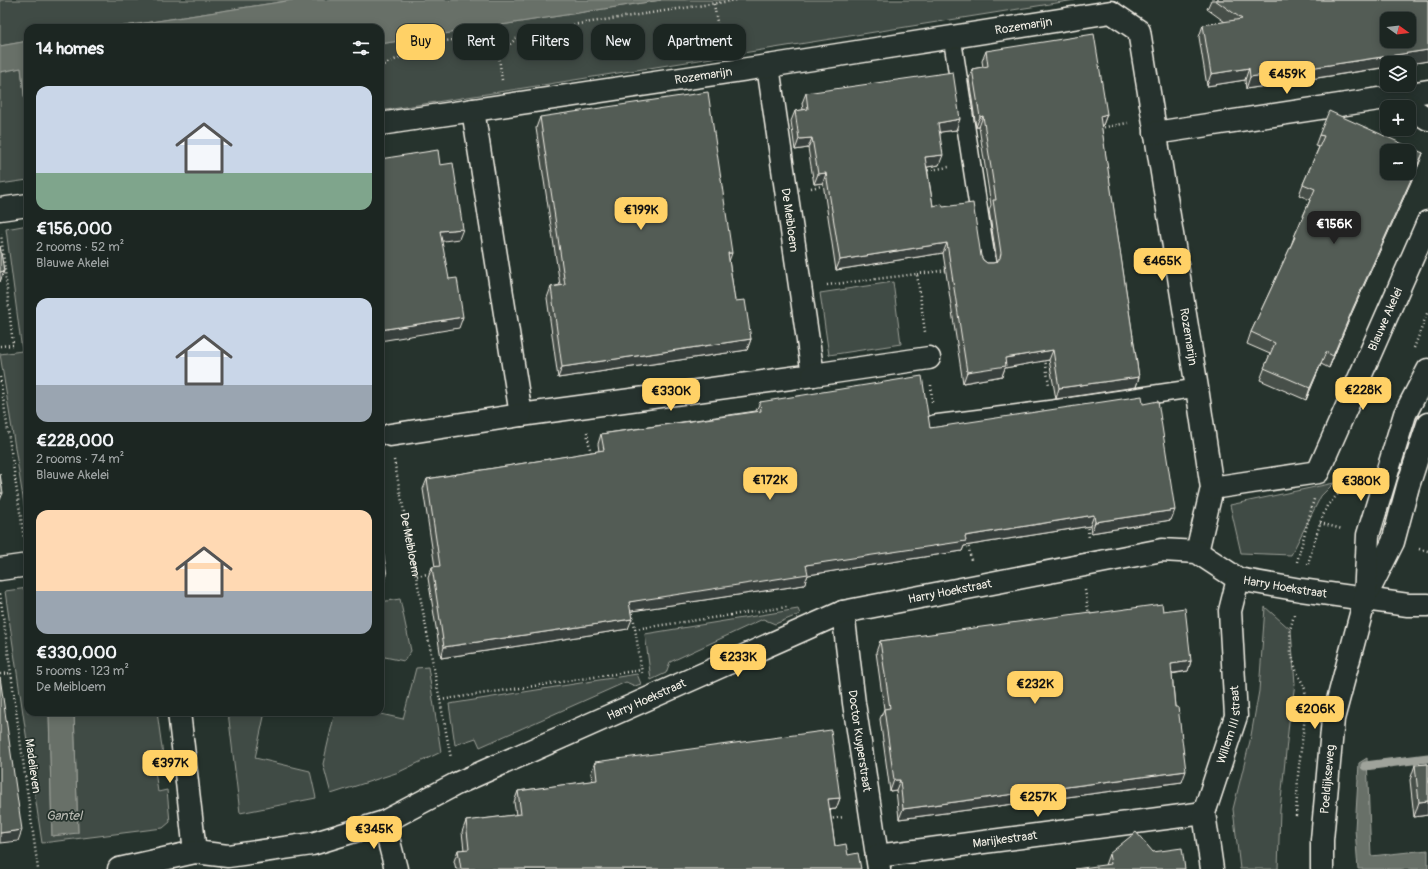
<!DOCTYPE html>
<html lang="en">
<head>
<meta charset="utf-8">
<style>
	:root { --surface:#1c2622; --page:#29322f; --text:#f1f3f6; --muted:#a0a5a5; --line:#3a4340; --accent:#ffd166 }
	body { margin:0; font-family:Pangolin,sans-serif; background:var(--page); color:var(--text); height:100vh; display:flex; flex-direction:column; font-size:15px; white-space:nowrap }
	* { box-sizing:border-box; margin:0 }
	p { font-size:13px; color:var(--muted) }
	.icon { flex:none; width:22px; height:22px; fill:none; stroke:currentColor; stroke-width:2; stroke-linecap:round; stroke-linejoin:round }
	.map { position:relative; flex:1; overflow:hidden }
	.panel { position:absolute; left:24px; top:24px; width:360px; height:692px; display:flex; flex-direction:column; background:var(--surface); border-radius:12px; box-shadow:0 2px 10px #0003,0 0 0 1px var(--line) }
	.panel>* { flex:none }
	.top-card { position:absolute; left:396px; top:24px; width:380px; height:36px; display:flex; gap:8px }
	.needle { width:26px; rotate:105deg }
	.fabs { position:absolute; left:1380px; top:12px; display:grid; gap:8px }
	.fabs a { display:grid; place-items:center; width:36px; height:36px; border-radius:8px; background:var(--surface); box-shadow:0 2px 10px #0003,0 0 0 1px var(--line); font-size:20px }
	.price { position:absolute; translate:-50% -34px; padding:0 9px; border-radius:8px; background:var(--accent); color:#111; font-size:13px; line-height:26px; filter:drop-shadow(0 1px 2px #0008) }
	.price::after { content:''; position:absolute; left:50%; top:24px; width:12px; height:9px; margin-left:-6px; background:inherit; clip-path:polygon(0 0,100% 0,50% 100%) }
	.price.current { background:#222; color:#fff }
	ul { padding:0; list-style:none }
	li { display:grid; align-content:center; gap:8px; height:212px; padding:0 12px }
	li span { display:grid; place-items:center; height:124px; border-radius:12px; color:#555 }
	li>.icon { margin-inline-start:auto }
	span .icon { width:72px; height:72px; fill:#fffc; stroke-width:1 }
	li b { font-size:17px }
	h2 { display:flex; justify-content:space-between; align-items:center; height:48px; padding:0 12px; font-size:17px }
	.pill { padding:0 14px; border-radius:12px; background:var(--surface); box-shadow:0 2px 10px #0003,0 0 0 1px var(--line); font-size:14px; line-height:36px }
	.pill.current { background:var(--accent); color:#111 }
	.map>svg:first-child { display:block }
	.green { fill:#414b45; stroke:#9a9e96 }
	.water { fill:#676f68; stroke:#9fa39b }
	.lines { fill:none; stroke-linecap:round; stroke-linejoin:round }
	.stream { stroke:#9fa39b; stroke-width:9 }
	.lane-casing { stroke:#f4f1e8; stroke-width:20 }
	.street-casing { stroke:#f4f1e8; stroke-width:25 }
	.secondary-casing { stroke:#f4f1e8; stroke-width:25 }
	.path { stroke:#f4f1e8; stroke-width:2.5; stroke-dasharray:1 3; stroke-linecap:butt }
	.lane { stroke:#26332d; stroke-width:17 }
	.street { stroke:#26332d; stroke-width:22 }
	.secondary { stroke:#26332d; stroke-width:22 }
	.wall { fill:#474f49; stroke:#f4f1e8 }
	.shaded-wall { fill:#39403c; stroke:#f4f1e8 }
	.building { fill:#525c55; stroke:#f4f1e8; fill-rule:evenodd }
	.labels { text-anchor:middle; stroke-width:3.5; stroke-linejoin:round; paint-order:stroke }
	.street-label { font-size:12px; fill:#f4f1e8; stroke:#26332d }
	.water-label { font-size:13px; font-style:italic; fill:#bcbdb5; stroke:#26332d }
</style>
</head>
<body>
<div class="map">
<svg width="1428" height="869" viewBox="0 0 1428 869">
	<rect width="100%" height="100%" fill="#26332d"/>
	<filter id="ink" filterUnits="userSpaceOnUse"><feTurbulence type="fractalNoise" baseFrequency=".025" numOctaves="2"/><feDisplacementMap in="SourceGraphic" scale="8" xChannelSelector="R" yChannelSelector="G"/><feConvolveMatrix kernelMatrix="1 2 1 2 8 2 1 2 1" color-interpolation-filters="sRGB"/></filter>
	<g filter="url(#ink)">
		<path class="green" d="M 0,0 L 293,0 L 112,28 L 28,28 L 28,41 L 0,46 Z
			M 661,0 L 1075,0 L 380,111 L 380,44 Z
			M 21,68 L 28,129 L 28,180 L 0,184 L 0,72 Z
			M 28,225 L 28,529 L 0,354 L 22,351 L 6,229 Z
			M 893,282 L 901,344 L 829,355 L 820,293 Z
			M 1334,483 L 1321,496 L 1291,555 L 1241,553 L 1230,505 Z
			M 28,588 L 28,712 L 49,712 L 52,836 L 78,832 L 74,712 L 157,712 L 163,755 L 153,757 L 158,792 L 167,790 L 170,822 L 163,828 L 42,843 L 5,591 Z
			M 400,599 L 411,651 L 404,661 L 380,656 L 380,602 Z
			M 1265,607 L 1291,630 L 1295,684 L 1289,722 L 1280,810 L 1278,869 L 1240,869 L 1233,809 L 1250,741 L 1259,691 Z
			M 798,609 L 800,614 L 775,624 L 763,619 L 670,662 L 666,673 L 651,680 L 645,634 Z
			M 428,667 L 441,752 L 399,772 L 331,794 L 323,764 L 335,712 L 372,712 L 403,719 L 416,668 Z
			M 637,674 L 641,684 L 635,686 L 626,682 L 480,747 L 476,738 L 455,745 L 449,704 Z
			M 228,712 L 265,712 L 255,758 L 310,771 L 316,798 L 240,813 Z"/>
		<path class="water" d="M 293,0 L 661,0 L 380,44 L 380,28 L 112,28 Z
			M 28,41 L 28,129 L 21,68 L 0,72 L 0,46 Z
			M 49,712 L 74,712 L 78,833 L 52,836 Z
			M 1367,758 L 1371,856 L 1428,850 L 1428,869 L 1358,869 L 1355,829 L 1359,763 Z"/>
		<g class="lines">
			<path class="stream" d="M 1365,766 L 1428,758"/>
			<defs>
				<path id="lane" d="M 952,37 L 987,264
					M 934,424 L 1053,409 L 1197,388"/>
				<g id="street">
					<path d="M 1392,97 L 1428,91"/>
					<path d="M 1409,107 L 1428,119"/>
					<path d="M 473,110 L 521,415 L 813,375 L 768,66"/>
					<path id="s2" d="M 380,124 L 768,66 L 1111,12 L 1139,31 L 1197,388 L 1212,488 L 1197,552"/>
					<path d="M 1155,133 L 1392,97 L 1408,107"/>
					<path d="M 0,209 L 28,205"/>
					<path d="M 813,375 L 929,358"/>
					<path d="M 390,435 L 521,415"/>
					<path id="s3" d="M 1212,488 L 1318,472 L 1428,222"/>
					<path d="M 0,569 L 28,565"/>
					<path id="s4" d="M 843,612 L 854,703 L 879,869"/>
					<path d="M 179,712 L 195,852"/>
					<path d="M 384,822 L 396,869"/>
					<path id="s5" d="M 877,856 L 1204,813"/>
					<path id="s6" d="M 119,869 L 195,852 L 228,856 L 312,844 L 384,822 L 456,784 L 843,612 L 1162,550 L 1197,552 L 1238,579 L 1301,590 L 1408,605 L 1428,605"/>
					<path id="s7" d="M 1212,869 L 1204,813 L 1236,716 L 1230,611 L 1238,579"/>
				</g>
				<g id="secondary">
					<path d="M 1369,590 L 1393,542 L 1408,486 L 1428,424"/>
					<path id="s8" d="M 1322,869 L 1322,840 L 1333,719 L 1365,599 L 1368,535 L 1405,414 L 1428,370"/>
				</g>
			</defs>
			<use href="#lane" class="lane-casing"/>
			<use href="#street" class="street-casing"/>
			<use href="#secondary" class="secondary-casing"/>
			<g class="path">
				<path d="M 714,4 L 721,46"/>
				<path d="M 380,66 C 407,56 445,31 475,43 C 483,47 491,52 499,57"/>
				<path d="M 502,80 L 499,57 L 511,43 L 525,32 L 737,0"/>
				<path d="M 1100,128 L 1128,123"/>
				<path d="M 924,171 L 949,167"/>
				<path d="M 811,188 L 826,185"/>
				<path d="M 917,274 L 948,270"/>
				<path d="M 827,285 L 917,274 L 925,332"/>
				<path d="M 0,346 L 13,345 L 1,234"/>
				<path d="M 1414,348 L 1428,311"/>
				<path d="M 1045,359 L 1049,385"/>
				<path d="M 0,377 L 24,539"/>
				<path d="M 931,385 L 932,402"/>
				<path d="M 587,432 L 591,455"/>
				<path id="s1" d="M 394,460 L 451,758"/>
				<path d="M 1320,523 L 1342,529"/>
				<path d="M 1087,524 L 1089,538"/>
				<path d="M 968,543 L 971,560"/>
				<path d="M 1419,549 L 1428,551"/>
				<path d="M 1297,562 L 1314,499"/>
				<path d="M 1308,564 L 1320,523 L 1327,506 L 1359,471"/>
				<path d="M 417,576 L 433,573"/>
				<path d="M 1085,590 L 1089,615"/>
				<path d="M 0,594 L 38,869"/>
				<path d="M 632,609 L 642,673"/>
				<path d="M 1294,615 L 1290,630 L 1291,653 L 1296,670 L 1305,689 L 1306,708 L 1298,775 L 1296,817"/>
				<path d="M 635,629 L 787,607"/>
				<path d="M 0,674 L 11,673"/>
				<path d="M 440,700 L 641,670"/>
				<path d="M 829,819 L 844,817"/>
			</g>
			<use href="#lane" class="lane"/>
			<use href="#street" class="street"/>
			<use href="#secondary" class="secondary"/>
		</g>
		<path class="wall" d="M 1211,0 L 1428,0 L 1428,61 L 1246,89 L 1245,80 L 1207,86 L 1199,37 L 1203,25 L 1225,22 L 1207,9 Z
			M 986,51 L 1107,114 L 1103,125 L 1101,125 L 1139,377 L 1136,387 L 1056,399 L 1049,360 L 1005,368 L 1002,376 L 963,383 L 943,253 L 836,270 L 823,183 L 814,184 L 808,148 L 795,150 L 791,121 L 795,111 L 803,110 L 802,103 L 806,93 L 956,130 L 940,132 L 939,165 L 927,167 L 933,206 L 943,207 L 981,256 L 983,260 L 987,263 L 993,263 L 997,262 L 989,210 L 991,205 L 979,127 L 976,127 L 969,79 L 972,69 L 983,67 L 982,61 Z
			M 540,117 L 729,260 L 735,301 L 751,339 L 747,350 L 558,378 L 547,298 L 551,287 L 560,285 L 536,128 Z
			M 1319,135 L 1423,153 L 1419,164 L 1349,319 L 1329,368 L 1321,364 L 1306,400 L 1260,380 L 1270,354 L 1247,344 L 1251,332 L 1290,248 L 1294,237 L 1310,200 L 1299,195 L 1303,184 L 1319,147 L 1315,146 Z
			M 760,402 L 930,428 L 1143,404 L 1171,520 L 1091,533 L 1090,526 L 964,546 L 962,551 L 808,575 L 804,585 L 631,611 L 628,629 L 441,658 L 428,578 L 432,567 L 435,567 L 423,489 L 427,479 L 599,451 L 598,444 L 601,434 L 756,411 Z
			M 1163,611 L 1191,661 L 1188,671 L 1172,674 L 1182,782 L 899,819 L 896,790 L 890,791 L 880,719 L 884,709 L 876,652 L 880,641 L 1090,614 Z
			M 595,762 L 840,798 L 836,809 L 830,810 L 835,846 L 848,855 L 861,869 L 456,869 L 454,861 L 458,850 L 464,850 L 462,832 L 466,821 L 516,815 L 514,802 L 518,791 L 592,781 L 591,773 Z
			M 1428,764 L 1428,815 L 1414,817 L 1410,780 L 1415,765 Z
			M 1153,852 L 1185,869 L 1105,865 L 1109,854 Z"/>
		<path class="shaded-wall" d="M 1428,50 L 1428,61 L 1409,64 L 1387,63 L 1387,67 L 1246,89 L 1250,77 Z
			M 1249,68 L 1245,80 L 1207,86 L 1211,74 Z
			M 1107,114 L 1103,125 L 1096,126 L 1100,116 Z
			M 983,116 L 979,127 L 976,127 L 980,117 Z
			M 960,119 L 956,130 L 934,133 L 938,123 Z
			M 812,138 L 808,148 L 795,150 L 799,139 Z
			M 1423,153 L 1419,164 L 1349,319 L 1329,368 L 1353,308 Z
			M 943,155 L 939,165 L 922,168 L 925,157 Z
			M 826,173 L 823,183 L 814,184 L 818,174 Z
			M 463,229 L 459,239 L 436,242 L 440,231 Z
			M 947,243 L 943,253 L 836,270 L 840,260 Z
			M 728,253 L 732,253 L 728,264 Z
			M 4,271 L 0,282 L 0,272 Z
			M 463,317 L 459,328 L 380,341 L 380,330 Z
			M 751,339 L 747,350 L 558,378 L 562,367 Z
			M 1053,350 L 1049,360 L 1005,368 L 1002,376 L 963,383 L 967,372 L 1005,358 Z
			M 1326,352 L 1306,400 L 1310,388 Z
			M 1139,377 L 1136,387 L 1056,399 L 1059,388 Z
			M 0,493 L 3,493 L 0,500 Z
			M 1175,510 L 1171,520 L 1091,533 L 1095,522 Z
			M 1094,515 L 1090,526 L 964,546 L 962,551 L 808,575 L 804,585 L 625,612 L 629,602 L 806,565 L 965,536 Z
			M 387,575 L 383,585 L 380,586 L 380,576 Z
			M 632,619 L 628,629 L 441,658 L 444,647 Z
			M 1191,661 L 1188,671 L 1167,674 L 1171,664 Z
			M 1186,771 L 1182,782 L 899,819 L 903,809 Z
			M 894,780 L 900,780 L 896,790 L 890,791 Z
			M 840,798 L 836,809 L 824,810 L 828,799 Z
			M 1428,801 L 1428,815 L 1414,817 L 1419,802 Z
			M 22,830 L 18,841 L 0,843 L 0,833 Z"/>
		<path class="building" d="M 1215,0 L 1428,0 L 1428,50 L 1250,77 L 1249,68 L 1211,74 L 1203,25 L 1242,19 ZM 1387,19 L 1409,19 L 1409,41 L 1387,41 Z
			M 1094,34 L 1107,114 L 1100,116 L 1139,377 L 1059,388 L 1053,350 L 1005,358 L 1006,366 L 967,372 L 947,243 L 840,260 L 826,173 L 818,174 L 812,138 L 799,139 L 795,111 L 808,109 L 806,93 L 953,72 L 960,119 L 938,123 L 943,155 L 925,157 L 933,206 L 942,204 L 943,207 L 973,203 L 981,256 L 983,260 L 987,263 L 993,263 L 997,262 L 1000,258 L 1001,253 L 993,200 L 996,200 L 983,116 L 980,117 L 972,69 L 988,66 L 986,51 Z
			M 708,92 L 732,253 L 728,253 L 735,301 L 745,300 L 751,339 L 562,367 L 551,287 L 565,285 L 540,117 Z
			M 1329,111 L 1423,153 L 1353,308 L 1333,356 L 1326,352 L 1310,388 L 1264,368 L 1275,343 L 1251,332 L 1295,237 L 1294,237 L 1315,189 L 1303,184 L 1324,136 L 1319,135 ZM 1387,151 L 1409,151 L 1409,173 L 1387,173 Z
			M 438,150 L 440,165 L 453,163 L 463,229 L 440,231 L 449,279 L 457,278 L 463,317 L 380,330 L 380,159 Z
			M 0,246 L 4,271 L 0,272 Z
			M 922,376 L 930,428 L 1142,396 L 1143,404 L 1158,401 L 1175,510 L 1095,522 L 1094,515 L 965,536 L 966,541 L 806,565 L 808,574 L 629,602 L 632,619 L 444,647 L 432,567 L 440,566 L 427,479 L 604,450 L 601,434 L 761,411 L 760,402 Z
			M 0,474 L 3,493 L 0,493 Z
			M 380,533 L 387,575 L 380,576 Z
			M 1162,604 L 1163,611 L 1185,608 L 1191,661 L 1171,664 L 1175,707 L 1178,707 L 1186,771 L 903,809 L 900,780 L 894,780 L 884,709 L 890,708 L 880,641 L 1090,612 L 1090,614 Z
			M 0,677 L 22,830 L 0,833 Z
			M 831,730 L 840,798 L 828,799 L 835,846 L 846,844 L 848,855 L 858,853 L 861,869 L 461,869 L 458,850 L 469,849 L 466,821 L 521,814 L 518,791 L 597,780 L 595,762 Z
			M 1428,764 L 1428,801 L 1419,802 L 1415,765 Z
			M 1136,832 L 1153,852 L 1182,848 L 1185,869 L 1075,869 L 1111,864 L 1109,854 Z"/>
	</g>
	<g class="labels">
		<g class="street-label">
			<text dy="4" stroke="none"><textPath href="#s2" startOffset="651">Rozemarijn</textPath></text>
			<text dy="4" stroke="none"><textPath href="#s2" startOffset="327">Rozemarijn</textPath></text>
			<text transform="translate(790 220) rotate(82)" y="4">De Meibloem</text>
			<text dy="4" stroke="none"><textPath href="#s3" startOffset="274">Blauwe Akelei</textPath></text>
			<text dy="4" stroke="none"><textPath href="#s2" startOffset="1083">Rozemarijn</textPath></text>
			<text dy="4" stroke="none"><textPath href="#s1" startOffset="86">De Meibloem</textPath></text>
			<text dy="4" stroke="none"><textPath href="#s6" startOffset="1233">Harry Hoekstraat</textPath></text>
			<text dy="4" stroke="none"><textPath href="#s6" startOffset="885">Harry Hoekstraat</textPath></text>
			<text dy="4" stroke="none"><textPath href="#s6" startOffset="561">Harry Hoekstraat</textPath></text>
			<text dy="4" stroke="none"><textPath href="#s7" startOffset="149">Willem III straat</textPath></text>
			<text dy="4" stroke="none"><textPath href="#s4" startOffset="130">Doctor Kuyperstraat</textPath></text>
			<text transform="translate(33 766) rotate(82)" y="4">Madelieven</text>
			<text dy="4" stroke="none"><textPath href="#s8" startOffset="90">Poeldijkseweg</textPath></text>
			<text dy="4" stroke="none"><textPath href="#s5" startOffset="129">Marijkestraat</textPath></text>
		</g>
		<g class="water-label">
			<text x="64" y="820">Gantel</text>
		</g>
	</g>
</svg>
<div class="fabs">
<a><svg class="needle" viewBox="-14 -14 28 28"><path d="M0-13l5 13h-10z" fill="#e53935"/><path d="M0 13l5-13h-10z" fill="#a0a5a5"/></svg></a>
<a><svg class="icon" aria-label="layers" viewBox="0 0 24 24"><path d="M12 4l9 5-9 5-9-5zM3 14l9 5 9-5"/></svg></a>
<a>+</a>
<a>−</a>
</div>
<b class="price" style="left:1287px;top:95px">€459K</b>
<b class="price" style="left:641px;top:231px">€199K</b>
<b class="price current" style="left:1334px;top:245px">€156K</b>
<b class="price" style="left:1162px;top:282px">€465K</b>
<b class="price" style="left:1363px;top:411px">€228K</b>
<b class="price" style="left:671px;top:412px">€330K</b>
<b class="price" style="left:770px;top:501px">€172K</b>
<b class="price" style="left:1361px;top:502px">€380K</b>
<b class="price" style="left:738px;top:678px">€233K</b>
<b class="price" style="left:1035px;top:705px">€232K</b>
<b class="price" style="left:1315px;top:730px">€206K</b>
<b class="price" style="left:170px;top:784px">€397K</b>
<b class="price" style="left:1038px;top:818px">€257K</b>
<b class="price" style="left:374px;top:850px">€345K</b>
<div class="top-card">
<a class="pill current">Buy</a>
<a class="pill">Rent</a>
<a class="pill">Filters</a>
<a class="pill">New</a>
<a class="pill">Apartment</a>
</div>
<section class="panel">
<h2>14 homes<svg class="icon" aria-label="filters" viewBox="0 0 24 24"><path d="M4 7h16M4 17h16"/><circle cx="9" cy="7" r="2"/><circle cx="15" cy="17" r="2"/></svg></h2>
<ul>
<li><span style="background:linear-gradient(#c9d6e8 70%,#7fa58c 0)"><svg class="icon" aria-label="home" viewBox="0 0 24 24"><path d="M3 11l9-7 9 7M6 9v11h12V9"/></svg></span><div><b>€156,000</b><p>2 rooms · 52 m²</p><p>Blauwe Akelei</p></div></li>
<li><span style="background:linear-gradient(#c9d6e8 70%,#9aa5b1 0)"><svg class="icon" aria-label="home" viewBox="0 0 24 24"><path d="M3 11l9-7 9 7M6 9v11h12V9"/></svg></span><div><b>€228,000</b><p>2 rooms · 74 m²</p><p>Blauwe Akelei</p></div></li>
<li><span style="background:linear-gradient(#ffd9b3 65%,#9aa5b1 0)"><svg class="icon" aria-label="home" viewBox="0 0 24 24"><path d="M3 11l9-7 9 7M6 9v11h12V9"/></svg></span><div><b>€330,000</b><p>5 rooms · 123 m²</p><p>De Meibloem</p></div></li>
</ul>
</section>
</div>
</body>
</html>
